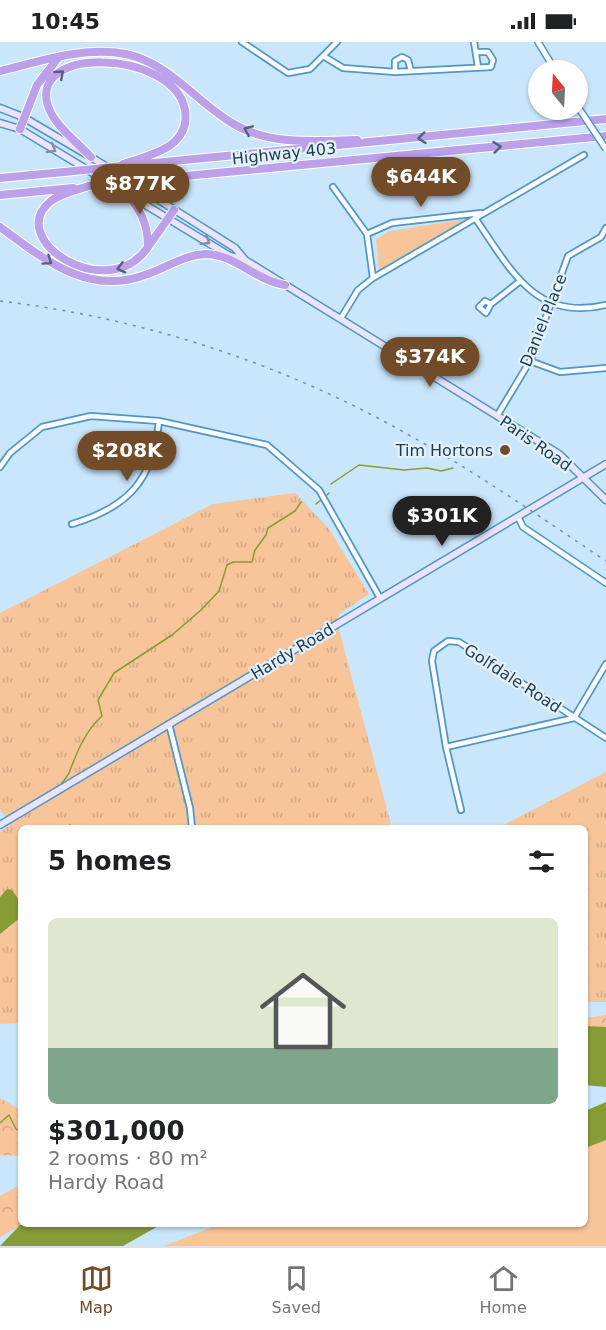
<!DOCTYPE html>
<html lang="en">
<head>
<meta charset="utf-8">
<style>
	:root { --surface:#fff; --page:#f2f2f2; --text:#202124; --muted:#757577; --line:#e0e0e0; --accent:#724b29 }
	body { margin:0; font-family:"DejaVu Sans",sans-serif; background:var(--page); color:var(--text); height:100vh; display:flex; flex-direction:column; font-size:22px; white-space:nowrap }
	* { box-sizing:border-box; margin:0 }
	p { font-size:20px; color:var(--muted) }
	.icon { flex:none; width:33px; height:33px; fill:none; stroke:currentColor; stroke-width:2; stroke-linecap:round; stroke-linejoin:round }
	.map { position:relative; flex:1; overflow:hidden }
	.side { position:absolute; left:18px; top:783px; width:570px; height:402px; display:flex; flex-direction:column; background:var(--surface); border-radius:9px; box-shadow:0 2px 4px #0004 }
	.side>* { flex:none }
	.needle { width:39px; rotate:342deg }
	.controls { position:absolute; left:528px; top:18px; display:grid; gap:12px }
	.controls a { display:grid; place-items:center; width:60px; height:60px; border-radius:50%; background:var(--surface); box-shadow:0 2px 4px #0004; font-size:30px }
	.price { position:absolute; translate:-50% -51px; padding:0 14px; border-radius:21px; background:var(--accent); color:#fff; font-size:20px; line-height:39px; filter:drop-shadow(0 2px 3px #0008) }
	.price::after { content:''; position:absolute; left:50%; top:36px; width:18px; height:14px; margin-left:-9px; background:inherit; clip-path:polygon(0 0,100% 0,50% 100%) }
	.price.selected { background:#222; color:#fff }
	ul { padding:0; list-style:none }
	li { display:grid; align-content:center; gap:12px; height:318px; padding:0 30px }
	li+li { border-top:2px solid var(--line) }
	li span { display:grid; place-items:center; height:186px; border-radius:9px; color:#555 }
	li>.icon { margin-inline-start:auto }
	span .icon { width:108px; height:108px; fill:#fffc; stroke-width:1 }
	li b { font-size:26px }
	h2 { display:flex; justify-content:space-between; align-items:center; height:72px; padding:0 30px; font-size:26px }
	.status { display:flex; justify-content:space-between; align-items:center; height:42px; padding:0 30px; background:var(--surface); direction:ltr }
	.status svg { height:16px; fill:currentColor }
	.menu { display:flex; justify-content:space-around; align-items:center; height:84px; border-top:2px solid var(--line); background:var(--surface); font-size:16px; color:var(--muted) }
	.menu a { display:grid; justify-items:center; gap:3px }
	.menu .selected { color:var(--accent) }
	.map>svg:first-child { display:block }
	.grass { fill:url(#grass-tufts) }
	.forest { fill:url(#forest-crowns) }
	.green { fill:#f8c49a }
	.water { fill:#869c36 }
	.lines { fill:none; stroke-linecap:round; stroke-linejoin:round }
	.stream { stroke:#869c36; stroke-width:1.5 }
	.minor-casing { stroke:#4e97c9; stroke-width:8 }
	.tertiary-casing { stroke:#4e97c9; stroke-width:8 }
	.secondary-casing { stroke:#4e97c9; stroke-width:9 }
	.motorway-casing { stroke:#fff; stroke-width:10 }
	.minor { stroke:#fff; stroke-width:4.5 }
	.tertiary { stroke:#fff; stroke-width:5 }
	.secondary { stroke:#ebe3f9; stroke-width:6 }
	.motorway { stroke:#bca1ea; stroke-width:8 }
	.rail { stroke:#7390a5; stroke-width:1.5; stroke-dasharray:3 6; stroke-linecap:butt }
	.tertiary-bridge-casing { stroke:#4e97c9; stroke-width:8; stroke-linecap:butt }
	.motorway-bridge-casing { stroke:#fff; stroke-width:10; stroke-linecap:butt }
	.tertiary-bridge { stroke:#fff; stroke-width:5 }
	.motorway-bridge { stroke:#bca1ea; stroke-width:8 }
	.oneway { stroke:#555f86 }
	.oneway2 { stroke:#848fa4 }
	.poi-dot { fill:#724b29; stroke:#e3f1fc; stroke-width:2 }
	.labels { text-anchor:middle; stroke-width:4.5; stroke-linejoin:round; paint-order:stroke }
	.street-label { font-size:16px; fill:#1d3b50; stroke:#e3f1fc }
	.poi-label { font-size:16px; fill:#1d3b50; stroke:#e3f1fc; text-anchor:end }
</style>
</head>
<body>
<div class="status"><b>10:45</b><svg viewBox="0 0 49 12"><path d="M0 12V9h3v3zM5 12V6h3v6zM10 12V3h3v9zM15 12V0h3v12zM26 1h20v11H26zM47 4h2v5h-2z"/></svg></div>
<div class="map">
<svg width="606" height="1204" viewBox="0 0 606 1204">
	<defs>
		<pattern id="grass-tufts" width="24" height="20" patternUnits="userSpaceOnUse" patternTransform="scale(1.5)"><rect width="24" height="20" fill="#f8c49a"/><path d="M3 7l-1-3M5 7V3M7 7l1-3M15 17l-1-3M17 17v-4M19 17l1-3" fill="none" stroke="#d4a986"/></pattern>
		<pattern id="forest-crowns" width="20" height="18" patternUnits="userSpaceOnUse" patternTransform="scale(1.5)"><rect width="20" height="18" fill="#f8c49a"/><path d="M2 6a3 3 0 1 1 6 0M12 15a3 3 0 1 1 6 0" fill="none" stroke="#d4a986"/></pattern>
	</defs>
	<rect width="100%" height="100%" fill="#cae6fc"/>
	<path class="grass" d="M 295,451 L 329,487 L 369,552 L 339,572 L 338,584 L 392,786 L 21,786 L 21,981 L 0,982 L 0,790 L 10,783 L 0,767 L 0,571 L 213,462 Z
		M 606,730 L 606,960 L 585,960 L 585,786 L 498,786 Z"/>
	<path class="forest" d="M 606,973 L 606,986 L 585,987 L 585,976 Z
		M 0,1056 L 21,1068 L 21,1114 L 0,1113 Z
		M 21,1142 L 21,1182 L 24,1182 L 0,1195 L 0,1154 Z"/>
	<path class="green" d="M 467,177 L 379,229 L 376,197 L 390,189 Z
		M 606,1093 L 606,1204 L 164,1204 L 220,1182 L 585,1182 L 585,1099 Z"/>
	<path class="water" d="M 7,847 L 12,848 L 21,861 L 21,875 L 0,892 L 0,855 Z
		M 585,984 L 606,985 L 606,1045 L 585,1043 Z
		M 606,1060 L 606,1098 L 585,1106 L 585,1069 Z
		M 21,1182 L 162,1182 L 123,1204 L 0,1204 Z"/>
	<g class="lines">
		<path class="stream" d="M 331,442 L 359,423 L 404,428 L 427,426 L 441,429 L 453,426
			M 327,453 L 329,451
			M 316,462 L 321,458
			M 61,743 C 63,739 67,735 69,731 C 77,710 85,689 102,674 L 98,658 L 114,631 L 172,593 L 201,568 L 219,549 L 227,523 L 233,520 L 252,520 L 255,508 L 266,493 L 268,486 L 295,469 L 301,460
			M 70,783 L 70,786
			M 0,1081 L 9,1073 L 16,1087 L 21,1089
			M 548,1182 L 549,1183"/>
		<defs>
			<path id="minor" d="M 242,0 L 288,31 L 310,27 L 337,0
				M 474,0 L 478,25
				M 325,15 L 343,26 L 395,30 L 491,25 L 493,18 L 488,10 L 477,10
				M 395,30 L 395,19 L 402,15 L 408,18 L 411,29
				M 333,145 L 367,192 L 373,236
				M 475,176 C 510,226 534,280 606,263
				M 367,192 L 392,181 L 481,171
				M 491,262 L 485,259 L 479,265 L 486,271 L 491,262 L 519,240
				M 341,276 L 358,248 L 373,236 L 584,113
				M 530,319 L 560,330 L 606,326
				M 497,374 L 530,319 L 568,214 L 601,195 L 606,186
				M 0,425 L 10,411 L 42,385 L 91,374 L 159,379 L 267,403 L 319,448 L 380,556
				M 72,482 C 129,465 153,438 159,379
				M 169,682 L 190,766 L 192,786
				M 446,705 L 574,676 L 606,622
				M 461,768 L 446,705 L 432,619 L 434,609 L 448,599 L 459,600 L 606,696"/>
			<path id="tertiary" d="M 538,0 L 555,28
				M 518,475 L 523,485 L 606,541"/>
			<path id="secondary" d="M 0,66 L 23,75 L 91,115 L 235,206 L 245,218
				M 0,81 L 20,87 L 230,214 L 245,218 L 559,412 L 606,458
				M 0,783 L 606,422"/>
			<path id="motorway" d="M 0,29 C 41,19 84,4 126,12 C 171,22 195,59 232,81 C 269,104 316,99 357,98
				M 20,87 L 37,43 L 58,16
				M 91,115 C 78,101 59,87 51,71 C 17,2 174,6 185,68 C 191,106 149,113 123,122
				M 113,125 L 606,77
				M 0,136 L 64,130
				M 154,137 L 606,94
				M 89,144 C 76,148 61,151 51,159 C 3,197 108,264 148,205 C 148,181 140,166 123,148
				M 0,153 L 73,146
				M 0,185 C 44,217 87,254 145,233 C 164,227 184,213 205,212 C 235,212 256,239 285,243
				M 148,205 L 174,168"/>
		</defs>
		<use href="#minor" class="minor-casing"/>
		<use href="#tertiary" class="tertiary-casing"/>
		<use href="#secondary" class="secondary-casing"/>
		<use href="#motorway" class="motorway-casing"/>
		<use href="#minor" class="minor"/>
		<use href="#tertiary" class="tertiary"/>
		<use href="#secondary" class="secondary"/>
		<use href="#motorway" class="motorway"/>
		<path class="rail" d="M 0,259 C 142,276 282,321 407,392 C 476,430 540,475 606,519"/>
		<defs>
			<path id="tertiary-bridge" d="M 578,65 L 606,107"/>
			<path id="motorway-bridge" d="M 64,130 L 113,125
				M 89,144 L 154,137"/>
		</defs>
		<use href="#tertiary-bridge" class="tertiary-bridge-casing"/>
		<use href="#motorway-bridge" class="motorway-bridge-casing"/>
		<use href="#tertiary-bridge" class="tertiary-bridge"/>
		<use href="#motorway-bridge" class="motorway-bridge"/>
	</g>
	<defs><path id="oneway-chevron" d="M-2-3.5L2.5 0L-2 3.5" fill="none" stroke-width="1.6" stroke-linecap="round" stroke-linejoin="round" transform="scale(1.5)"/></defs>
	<g class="oneway">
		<use href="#oneway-chevron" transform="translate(60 32) rotate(-41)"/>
		<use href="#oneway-chevron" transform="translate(248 88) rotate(-157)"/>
		<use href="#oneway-chevron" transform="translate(422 96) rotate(174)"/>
		<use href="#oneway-chevron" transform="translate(497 105) rotate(-6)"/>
		<use href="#oneway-chevron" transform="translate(48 219) rotate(34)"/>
		<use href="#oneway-chevron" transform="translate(121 226) rotate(166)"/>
	</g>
	<g class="oneway2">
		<use href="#oneway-chevron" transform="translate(52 107) rotate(30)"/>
		<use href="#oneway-chevron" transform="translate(206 199) rotate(32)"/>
	</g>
	<circle class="poi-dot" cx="505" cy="408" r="6"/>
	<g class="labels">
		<g class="street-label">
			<text transform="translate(284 111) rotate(-6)" y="6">Highway 403</text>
			<text transform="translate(543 278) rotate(-68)" y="6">Daniel Place</text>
			<text transform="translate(536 401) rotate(35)" y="6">Paris Road</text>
			<text transform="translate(292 609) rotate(-31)" y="6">Hardy Road</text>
			<text transform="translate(513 636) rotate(33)" y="6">Golfdale Road</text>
		</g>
		<g class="poi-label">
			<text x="493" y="414">Tim Hortons</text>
		</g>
	</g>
</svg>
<div class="controls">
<a><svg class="needle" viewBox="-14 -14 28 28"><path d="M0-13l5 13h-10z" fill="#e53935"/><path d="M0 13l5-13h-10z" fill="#757577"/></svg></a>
</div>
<b class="price" style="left:421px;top:166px">$644K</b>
<b class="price" style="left:140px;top:173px">$877K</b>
<b class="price" style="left:430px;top:346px">$374K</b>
<b class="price" style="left:127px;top:440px">$208K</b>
<b class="price selected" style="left:442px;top:505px">$301K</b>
<section class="side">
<h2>5 homes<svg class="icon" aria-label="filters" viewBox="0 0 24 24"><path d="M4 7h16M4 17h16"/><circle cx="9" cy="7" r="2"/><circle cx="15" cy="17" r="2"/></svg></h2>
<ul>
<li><span style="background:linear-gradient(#dfe7d0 70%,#7fa58c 0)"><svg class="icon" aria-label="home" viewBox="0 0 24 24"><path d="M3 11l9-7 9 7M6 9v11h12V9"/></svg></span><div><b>$301,000</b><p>2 rooms · 80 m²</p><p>Hardy Road</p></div></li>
</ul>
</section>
</div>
<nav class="menu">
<a class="selected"><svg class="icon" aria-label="map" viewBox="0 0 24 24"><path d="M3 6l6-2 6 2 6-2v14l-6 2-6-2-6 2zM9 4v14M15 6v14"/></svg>Map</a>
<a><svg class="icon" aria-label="saved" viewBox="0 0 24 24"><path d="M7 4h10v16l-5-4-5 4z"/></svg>Saved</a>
<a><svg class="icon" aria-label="home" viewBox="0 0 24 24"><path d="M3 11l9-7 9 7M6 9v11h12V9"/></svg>Home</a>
</nav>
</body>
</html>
